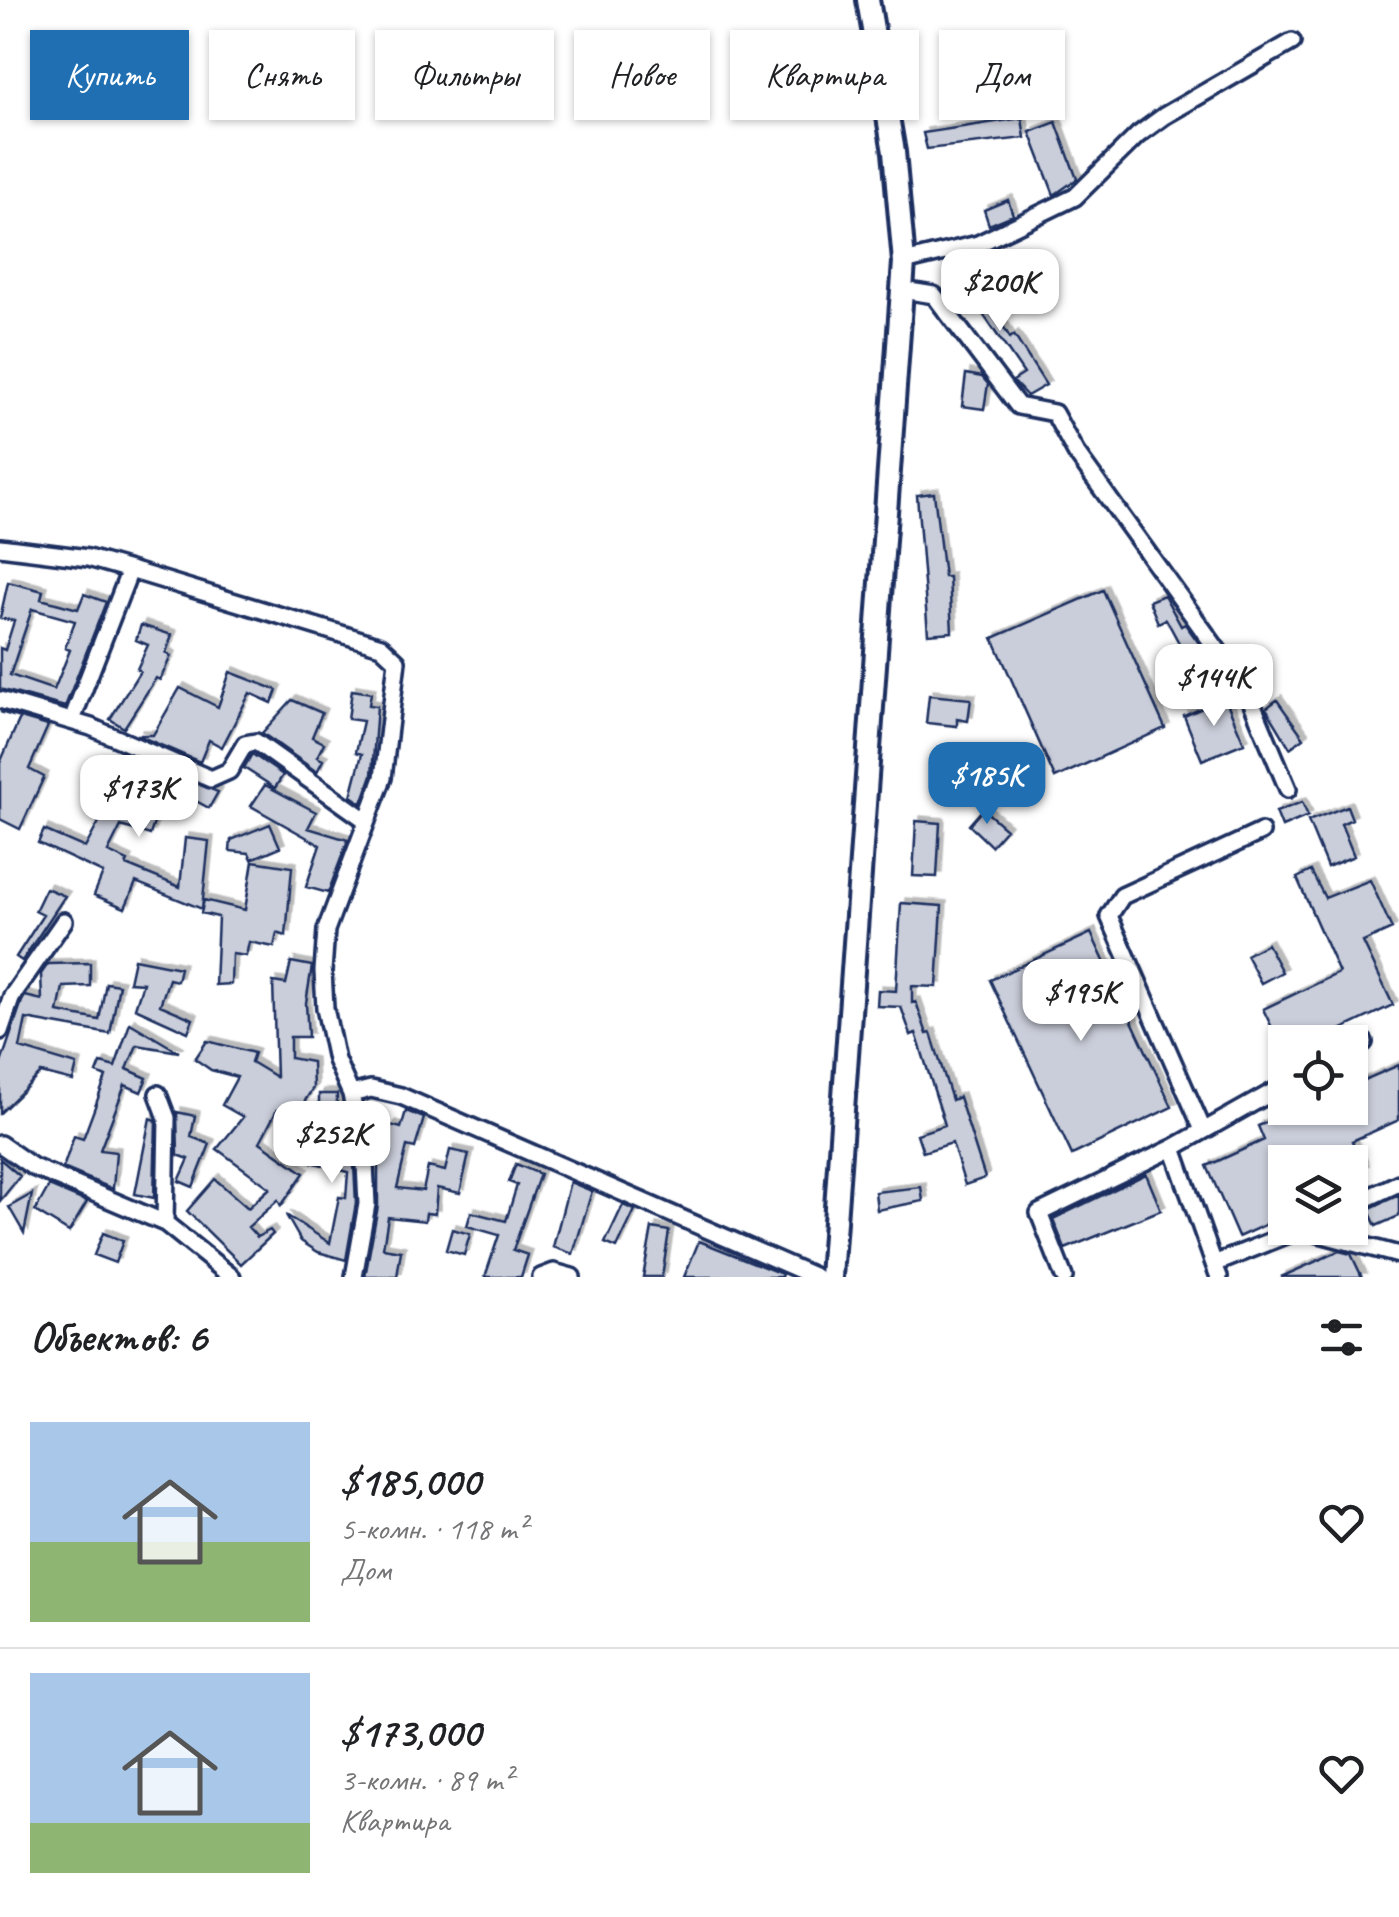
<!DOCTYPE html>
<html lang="ru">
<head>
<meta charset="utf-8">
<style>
	:root { --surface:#fff; --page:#f6f6f6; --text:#202124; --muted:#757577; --line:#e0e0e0; --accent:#1f6fb2 }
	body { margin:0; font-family:Caveat,sans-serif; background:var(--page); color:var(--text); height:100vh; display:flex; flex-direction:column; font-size:38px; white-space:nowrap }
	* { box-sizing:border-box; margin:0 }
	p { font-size:32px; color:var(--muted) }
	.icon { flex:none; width:55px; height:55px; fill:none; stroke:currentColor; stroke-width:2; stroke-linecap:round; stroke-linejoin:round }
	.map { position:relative; height:1277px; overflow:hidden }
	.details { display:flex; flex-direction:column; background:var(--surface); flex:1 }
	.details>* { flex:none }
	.top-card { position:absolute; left:30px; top:30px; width:1340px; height:90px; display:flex; gap:20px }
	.controls { position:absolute; left:1268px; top:1025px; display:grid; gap:20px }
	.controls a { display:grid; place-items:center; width:100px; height:100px; border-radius:0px; background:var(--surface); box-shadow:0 2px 8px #0004; font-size:50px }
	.price { position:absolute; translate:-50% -85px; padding:0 22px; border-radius:20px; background:#fff; color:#222; font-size:32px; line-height:65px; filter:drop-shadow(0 2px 5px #0008) }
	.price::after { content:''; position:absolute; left:50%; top:60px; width:30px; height:22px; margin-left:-15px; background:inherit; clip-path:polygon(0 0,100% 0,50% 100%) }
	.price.on { background:var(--accent); color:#fff }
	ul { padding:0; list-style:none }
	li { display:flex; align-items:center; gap:30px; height:250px; padding:0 30px }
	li+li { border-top:2px solid var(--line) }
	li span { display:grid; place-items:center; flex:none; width:280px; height:200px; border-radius:0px; color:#555 }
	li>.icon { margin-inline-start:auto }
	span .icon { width:120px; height:120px; fill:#fffc; stroke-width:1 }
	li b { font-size:42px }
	h2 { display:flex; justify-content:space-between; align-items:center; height:120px; padding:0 30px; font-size:42px }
	.tag { padding:0 35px; border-radius:0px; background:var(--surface); box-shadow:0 2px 8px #0004; font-size:35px; line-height:90px }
	.tag.on { background:var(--accent); color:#fff }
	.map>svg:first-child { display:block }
	.building { fill:#caceda; stroke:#1b2f5e; stroke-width:2.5; fill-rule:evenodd; filter:url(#shadow) }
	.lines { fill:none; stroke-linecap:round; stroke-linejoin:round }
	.minor-casing { stroke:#1b2f5e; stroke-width:22 }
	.major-casing { stroke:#1b2f5e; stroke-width:28 }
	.minor { stroke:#fff; stroke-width:15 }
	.major { stroke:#fff; stroke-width:20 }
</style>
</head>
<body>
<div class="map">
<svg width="1399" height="1277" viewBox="0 0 1399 1277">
	<defs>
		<filter id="shadow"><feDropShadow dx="4.5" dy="-4.5" stdDeviation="0" flood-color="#0004"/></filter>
	</defs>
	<rect width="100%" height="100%" fill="#fff"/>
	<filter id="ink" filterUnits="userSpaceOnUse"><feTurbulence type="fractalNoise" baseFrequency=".01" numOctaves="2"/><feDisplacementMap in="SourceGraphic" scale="20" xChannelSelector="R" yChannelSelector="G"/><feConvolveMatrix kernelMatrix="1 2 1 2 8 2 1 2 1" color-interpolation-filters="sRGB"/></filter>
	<g filter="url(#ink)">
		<path class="building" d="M 1022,118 L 1025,138 L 927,149 L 923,133 Z
			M 1056,122 L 1077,179 L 1054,195 L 1030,132 Z
			M 1008,200 L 1013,215 L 989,225 L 984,210 Z
			M 975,278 L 1010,338 L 1014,335 L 1046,385 L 1027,396 L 1013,381 L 1024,374 L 976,304 L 961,312 L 950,291 Z
			M 966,374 L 982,377 L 988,384 L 984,409 L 962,406 Z
			M 934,493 L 944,577 L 949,577 L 952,632 L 928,634 L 917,495 Z
			M 8,582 L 43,591 L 41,599 L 78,609 L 84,594 L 106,602 L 65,707 L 0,689 L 0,648 L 5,650 L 14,621 L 0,618 ZM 32,609 L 75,621 L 65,648 L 70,650 L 54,690 L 10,675 Z
			M 1103,590 L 1165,728 L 1055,778 L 993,638 Z
			M 1164,595 L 1181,626 L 1185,624 L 1201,646 L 1185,654 L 1166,619 L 1158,623 L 1149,601 Z
			M 141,625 L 172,635 L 166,653 L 171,656 L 160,680 L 156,678 L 124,728 L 110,719 L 140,671 L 137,669 L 148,645 L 136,640 Z
			M 230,672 L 277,690 L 272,703 L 250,693 L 222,747 L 209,740 L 200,762 L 137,735 L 153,735 L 180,688 L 218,707 Z
			M 352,690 L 371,693 L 369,705 L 377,706 L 372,775 L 362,803 L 351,796 L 362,754 L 356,752 L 363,721 L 348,719 Z
			M 929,695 L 971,699 L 968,721 L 957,719 L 957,726 L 926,723 Z
			M 1225,698 L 1244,743 L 1202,760 L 1184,716 Z
			M 292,700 L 322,713 L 312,737 L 324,743 L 317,757 L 323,760 L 317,772 L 262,733 Z
			M 1277,700 L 1304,738 L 1290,748 L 1266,708 Z
			M 0,712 L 48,726 L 29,769 L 44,777 L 20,829 L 0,819 L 0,763 L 20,718 Z
			M 122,753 L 218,792 L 209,808 L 144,773 L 131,799 L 159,808 L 150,835 L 121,826 L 108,852 L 128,861 L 126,865 L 180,887 L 185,838 L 209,841 L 202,909 L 136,882 L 125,908 L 94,895 L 103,873 L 38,843 L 44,830 L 85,848 L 127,770 L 116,764 Z
			M 252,754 L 283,775 L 275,788 L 244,768 Z
			M 265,785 L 316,812 L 308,828 L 348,840 L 328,893 L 306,887 L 320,845 L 251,806 Z
			M 1302,802 L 1308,816 L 1282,827 L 1276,812 Z
			M 1347,806 L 1352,819 L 1341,824 L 1354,856 L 1327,867 L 1308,821 Z
			M 983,809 L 1006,829 L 991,846 L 969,825 Z
			M 916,821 L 940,823 L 937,877 L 913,876 Z
			M 270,824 L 280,847 L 252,859 L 249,853 L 230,851 L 231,840 Z
			M 253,861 L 292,867 L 286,936 L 277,933 L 274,947 L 249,942 L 246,956 L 232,954 L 231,984 L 215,985 L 218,917 L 201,913 L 204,900 L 245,910 Z
			M 1311,871 L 1325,898 L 1370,880 L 1392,929 L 1363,942 L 1393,1005 L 1315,1042 L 1279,1042 L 1263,1009 L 1339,973 L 1297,878 Z
			M 46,888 L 65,896 L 22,961 L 16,957 L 43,915 L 35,911 Z
			M 901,903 L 942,906 L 937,987 L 912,986 L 912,1003 L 916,1002 L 927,1034 L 931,1033 L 952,1100 L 959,1097 L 985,1178 L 965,1185 L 952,1143 L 923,1152 L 917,1134 L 945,1125 L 916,1033 L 911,1035 L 901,1007 L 877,1006 L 878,990 L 896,991 Z
			M 1091,933 L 1172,1107 L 1072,1155 L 990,980 Z
			M 1267,944 L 1282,972 L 1261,983 L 1246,955 Z
			M 134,959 L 180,968 L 177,981 L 169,979 L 160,1005 L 193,1019 L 188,1032 L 135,1008 L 143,983 L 129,982 Z
			M 291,962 L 312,966 L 306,1003 L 308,1037 L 290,1037 L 290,1058 L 312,1062 L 313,1088 L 293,1120 L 277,1110 L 260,1142 L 304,1173 L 281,1206 L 278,1200 L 248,1227 L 257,1237 L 270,1230 L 273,1234 L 241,1264 L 187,1211 L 215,1179 L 248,1208 L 270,1188 L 217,1149 L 243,1117 L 222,1105 L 237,1077 L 211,1070 L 195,1059 L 207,1041 L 254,1053 L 251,1062 L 276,1077 L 273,982 L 286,984 Z
			M 90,963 L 90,986 L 63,987 L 58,1012 L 99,1020 L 106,983 L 119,985 L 110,1034 L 26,1019 L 20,1048 L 77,1065 L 73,1081 L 41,1073 L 0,1113 L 0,1066 L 22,1001 L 25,996 L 42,1000 L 41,974 L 48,964 Z
			M 130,1023 L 179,1052 L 137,1045 L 127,1069 L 147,1078 L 141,1092 L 125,1085 L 100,1150 L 116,1152 L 113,1189 L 63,1168 L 74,1136 L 83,1139 L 106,1077 L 97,1073 L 101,1063 L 115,1067 Z
			M 1399,1065 L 1399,1120 L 1352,1141 L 1364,1169 L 1350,1175 L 1350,1162 L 1285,1162 L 1285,1216 L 1238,1237 L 1207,1166 L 1264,1140 L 1258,1126 L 1301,1108 L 1350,1108 L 1350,1086 Z
			M 319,1094 L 337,1094 L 336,1153 L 353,1160 L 354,1165 L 356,1203 L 346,1260 L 318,1252 L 301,1241 L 286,1215 L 330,1243 L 339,1197 L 346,1198 L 348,1172 L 312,1162 L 313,1156 L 321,1157 L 326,1140 L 319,1140 Z
			M 406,1111 L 424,1118 L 415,1148 L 407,1146 L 397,1188 L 423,1191 L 428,1167 L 445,1171 L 450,1150 L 469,1154 L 460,1193 L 437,1188 L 435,1214 L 426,1213 L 425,1221 L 388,1217 L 383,1248 L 401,1251 L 397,1277 L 365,1277 L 378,1206 L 378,1149 L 384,1150 L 391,1125 L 401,1128 Z
			M 177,1112 L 195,1116 L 191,1137 L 210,1144 L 193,1187 L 179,1181 L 189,1159 L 178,1155 Z
			M 150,1118 L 156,1120 L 154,1198 L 135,1194 Z
			M 0,1159 L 20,1176 L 0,1201 Z
			M 516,1164 L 540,1174 L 513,1250 L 528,1255 L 521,1277 L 485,1277 L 499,1235 L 467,1226 L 471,1212 L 506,1221 L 517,1185 L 509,1182 Z
			M 1146,1174 L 1161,1210 L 1065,1249 L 1053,1219 Z
			M 570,1182 L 592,1191 L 573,1254 L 553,1247 Z
			M 49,1186 L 87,1202 L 69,1232 L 35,1211 Z
			M 921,1187 L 923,1201 L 877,1210 L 875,1192 Z
			M 32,1194 L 24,1233 L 9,1207 Z
			M 1399,1195 L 1399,1216 L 1376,1226 L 1371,1215 L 1350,1224 L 1350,1217 Z
			M 623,1205 L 635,1210 L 617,1248 L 605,1243 Z
			M 652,1228 L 669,1231 L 662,1277 L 643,1277 Z
			M 452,1229 L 470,1234 L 464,1255 L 446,1250 Z
			M 103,1233 L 123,1241 L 115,1263 L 94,1255 Z
			M 699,1241 L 782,1274 L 781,1277 L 684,1277 Z
			M 1339,1251 L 1351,1254 L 1362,1277 L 1281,1277 Z"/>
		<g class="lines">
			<defs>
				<path id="minor" d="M 904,262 L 978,244 L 1075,197 L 1138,135 L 1164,116 L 1292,42
					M 903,290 L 934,295 L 1018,406 L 1054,413 L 1076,453 L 1247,691 L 1288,789
					M 0,547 L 88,558 L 130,570 L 381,646 L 397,661 L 383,778 L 326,930 L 323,971 L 325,1008 L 336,1060 L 351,1094 L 365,1164 L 367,1204 L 354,1277
					M 0,700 L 91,727 L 211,779 L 229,771 L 245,744 L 256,742 L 367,821
					M 72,720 L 130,570
					M 0,1031 L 12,996 L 64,921
					M 1350,1050 L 1364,1042
					M 158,1094 L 167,1118 L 165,1223
					M 351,1094 L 371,1089 L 401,1096 L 816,1277
					M 1203,1130 L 1109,916 L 1122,896 L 1261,832
					M 0,1144 L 33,1167 L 165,1223 L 232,1277
					M 1350,1206 L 1399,1183
					M 1301,1229 L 1399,1255
					M 1214,1264 L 1173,1148 L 1285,1085
					M 541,1277 L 554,1272 L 572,1277
					M 1064,1277 L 1039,1213 L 1173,1148
					M 1219,1277 L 1214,1264 L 1304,1228"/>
				<path id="major" d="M 831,1277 L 904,262 L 894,152 L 868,0"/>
			</defs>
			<use href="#minor" class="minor-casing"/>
			<use href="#major" class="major-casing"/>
			<use href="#minor" class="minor"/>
			<use href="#major" class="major"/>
		</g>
	</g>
</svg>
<div class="controls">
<a><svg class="icon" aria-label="locate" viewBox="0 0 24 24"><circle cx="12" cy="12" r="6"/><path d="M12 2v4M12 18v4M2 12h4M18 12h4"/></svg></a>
<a><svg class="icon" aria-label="layers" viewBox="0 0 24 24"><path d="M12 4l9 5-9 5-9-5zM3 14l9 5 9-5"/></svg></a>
</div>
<b class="price" style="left:1000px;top:334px">$200K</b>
<b class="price" style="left:1214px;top:729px">$144K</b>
<b class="price on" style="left:987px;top:827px">$185K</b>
<b class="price" style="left:139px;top:840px">$173K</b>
<b class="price" style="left:1081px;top:1044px">$195K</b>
<b class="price" style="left:332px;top:1186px">$252K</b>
<div class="top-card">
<a class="tag on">Купить</a>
<a class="tag">Снять</a>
<a class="tag">Фильтры</a>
<a class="tag">Новое</a>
<a class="tag">Квартира</a>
<a class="tag">Дом</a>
</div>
</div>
<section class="details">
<h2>Объектов: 6<svg class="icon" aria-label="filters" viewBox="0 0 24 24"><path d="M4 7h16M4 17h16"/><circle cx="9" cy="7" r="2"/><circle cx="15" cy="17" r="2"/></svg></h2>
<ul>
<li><span style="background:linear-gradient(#a9c7e8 60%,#8fb573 0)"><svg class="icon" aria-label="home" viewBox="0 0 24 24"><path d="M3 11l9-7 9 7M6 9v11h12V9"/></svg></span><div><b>$185,000</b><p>5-комн. · 118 m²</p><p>Дом</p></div><svg class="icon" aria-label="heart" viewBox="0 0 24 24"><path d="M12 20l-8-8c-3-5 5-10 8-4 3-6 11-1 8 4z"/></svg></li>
<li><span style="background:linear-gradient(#a9c7e8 75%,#8fb573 0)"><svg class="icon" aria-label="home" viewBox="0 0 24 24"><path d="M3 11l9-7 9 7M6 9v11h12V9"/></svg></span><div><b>$173,000</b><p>3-комн. · 89 m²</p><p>Квартира</p></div><svg class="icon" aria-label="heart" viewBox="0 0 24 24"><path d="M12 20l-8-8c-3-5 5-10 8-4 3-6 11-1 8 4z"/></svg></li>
</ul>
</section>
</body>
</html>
